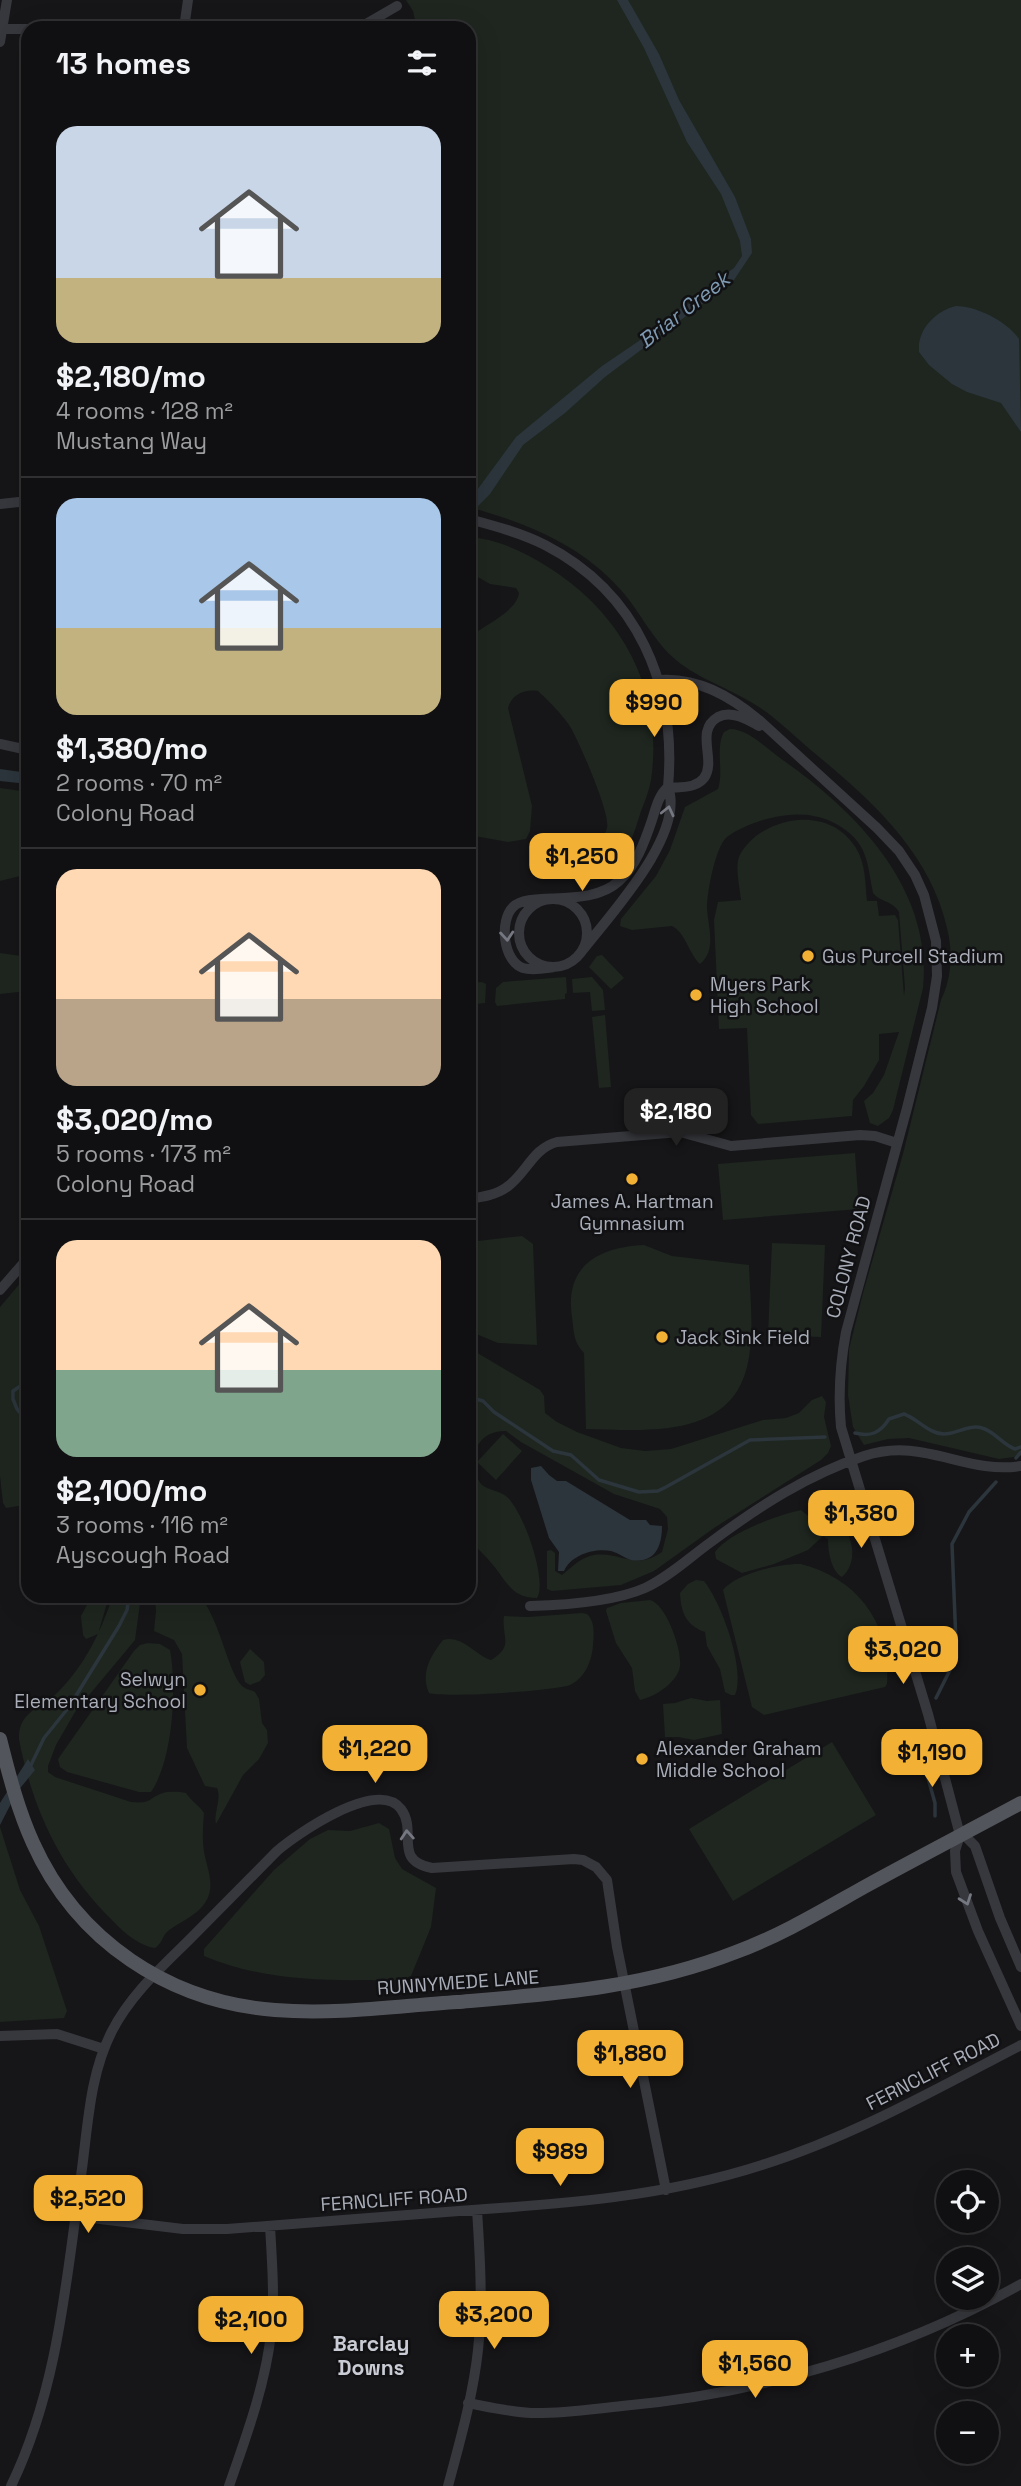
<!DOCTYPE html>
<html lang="en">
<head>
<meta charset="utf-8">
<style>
	:root { --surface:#101012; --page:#19191b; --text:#f1f3f6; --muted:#9c9d9f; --line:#303032; --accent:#f2b134 }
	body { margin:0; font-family:"Space Grotesk",sans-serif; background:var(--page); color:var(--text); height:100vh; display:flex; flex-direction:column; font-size:26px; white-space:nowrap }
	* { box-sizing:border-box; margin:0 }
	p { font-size:23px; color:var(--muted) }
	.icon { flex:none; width:38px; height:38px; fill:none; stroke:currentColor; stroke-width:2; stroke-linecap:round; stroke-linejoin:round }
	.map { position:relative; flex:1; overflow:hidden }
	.drawer { position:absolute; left:21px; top:21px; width:455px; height:1582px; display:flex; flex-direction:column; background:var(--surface); border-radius:21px; box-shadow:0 7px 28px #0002,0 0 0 2px var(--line) }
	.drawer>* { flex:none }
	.buttons { position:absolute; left:936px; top:2170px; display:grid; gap:14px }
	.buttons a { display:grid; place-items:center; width:63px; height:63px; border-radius:50%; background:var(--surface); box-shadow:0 7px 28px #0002,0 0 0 2px var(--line); font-size:35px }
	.price { position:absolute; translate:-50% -60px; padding:0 16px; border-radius:14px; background:var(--accent); color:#111; font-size:23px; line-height:46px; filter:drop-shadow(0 2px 4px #0008) }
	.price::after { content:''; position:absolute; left:50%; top:42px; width:21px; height:16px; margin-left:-10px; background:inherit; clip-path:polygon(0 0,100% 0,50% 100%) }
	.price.selected { background:#222; color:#fff }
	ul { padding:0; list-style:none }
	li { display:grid; align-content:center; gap:14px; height:371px; padding:0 35px }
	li+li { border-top:2px solid var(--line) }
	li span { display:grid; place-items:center; height:217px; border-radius:21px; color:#555 }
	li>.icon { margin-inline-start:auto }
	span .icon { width:126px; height:126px; fill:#fffc; stroke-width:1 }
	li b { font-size:30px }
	h2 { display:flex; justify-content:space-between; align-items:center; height:84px; padding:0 35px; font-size:30px }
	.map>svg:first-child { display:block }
	.green { fill:#1e261f }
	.water { fill:#2c353c }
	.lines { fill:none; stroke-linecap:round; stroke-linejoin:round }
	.stream { stroke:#2c353c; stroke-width:3.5 }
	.minor { stroke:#37383d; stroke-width:10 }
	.major { stroke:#53555c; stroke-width:14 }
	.oneway { stroke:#757881 }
	.poi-dot { fill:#f2b134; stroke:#111113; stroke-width:2.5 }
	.labels { text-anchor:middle; stroke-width:5; stroke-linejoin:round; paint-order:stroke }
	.poi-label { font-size:19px; fill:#a8adb8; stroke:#111113; text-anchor:start }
	.street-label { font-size:19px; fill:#a8adb8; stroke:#111113 }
	.water-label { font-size:21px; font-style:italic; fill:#7f9bb3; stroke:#111113 }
	.neighbourhood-label { font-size:21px; font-weight:bold; fill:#c9ccd4; stroke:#111113 }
</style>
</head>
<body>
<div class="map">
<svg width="1021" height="2486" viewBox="0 0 1021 2486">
	<rect width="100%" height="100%" fill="#161618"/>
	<path class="green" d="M 406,0 L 1021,0 L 1021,1456 L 999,1459 L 909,1438 L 888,1439 L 864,1445 L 853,1427 L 848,1395 L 849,1349 L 863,1293 L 903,1154 L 941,1000 C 952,977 953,952 947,928 C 930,852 870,799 812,751 C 794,736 777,719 759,707 C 732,689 700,680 676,660 C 653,641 640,611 620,589 C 580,544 526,523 469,507 L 476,428 L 469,377 L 469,28 L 417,28 L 413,11 Z
		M 469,537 C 497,539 525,552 548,567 C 623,614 664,691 651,780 C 649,791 645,801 641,811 C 631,844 624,866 591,881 L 576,877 C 564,846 601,852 607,828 C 611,814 579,742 571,728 C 563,715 549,701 538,691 C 525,689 512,694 508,708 L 532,806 L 530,831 L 526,839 L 508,842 L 469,835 L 469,637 C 484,626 517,611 519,593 L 516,588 L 490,584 L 469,572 Z
		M 730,729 C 748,729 766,748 780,758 C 856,811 933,888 923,988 L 893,1110 L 889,1118 L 878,1126 L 870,1123 L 864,1101 L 873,1093 L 884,1075 L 899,1032 L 879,1034 L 879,1060 L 864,1086 L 853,1100 L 852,1116 L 758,1124 L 751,1115 L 747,1028 L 719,1029 L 714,920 L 718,902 L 741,900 C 740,888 735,868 739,857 C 742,849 750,841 756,836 C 787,813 834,812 856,848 C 866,864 865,884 867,901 L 877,901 L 879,916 L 895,915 L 898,920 L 904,996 L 905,988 L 899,912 C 893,901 880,902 873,893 C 867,862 868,843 838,825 C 818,813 794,812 771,818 C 757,821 739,828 727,837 C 715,847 707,893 707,908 C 708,927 717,950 700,964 C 689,954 685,932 672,926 L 632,930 L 620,926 L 621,919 L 656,876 L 670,850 L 685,807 L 718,789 C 724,771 715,748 724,732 Z
		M 0,788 L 28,792 L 28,874 L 0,881 Z
		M 0,953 L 28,957 L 28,991 L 0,994 Z
		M 602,955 L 624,978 L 611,989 L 589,967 L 597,956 Z
		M 566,977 L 567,993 L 565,994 L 565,999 L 497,1006 L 495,1002 L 496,988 L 503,982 Z
		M 592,977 L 603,990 L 605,1010 L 592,1011 L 590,992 L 573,993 L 572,979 Z
		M 482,982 L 486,984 L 485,1003 L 477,1004 L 478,1008 L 469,1008 L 469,983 Z
		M 605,1015 L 611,1087 L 599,1088 L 592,1017 Z
		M 855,1153 L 859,1209 L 723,1220 L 718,1164 Z
		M 522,1236 L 533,1244 L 537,1345 L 498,1343 L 469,1331 L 469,1242 Z
		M 772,1243 L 825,1245 L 821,1337 L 768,1335 Z
		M 644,1245 L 672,1256 L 749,1265 C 750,1298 755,1335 747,1367 C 729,1440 644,1430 586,1429 L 584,1353 C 573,1342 574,1331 572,1317 C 564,1264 601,1247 644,1245 Z
		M 28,1274 L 28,1511 L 24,1505 L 6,1508 L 3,1503 L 0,1476 L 0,1307 Z
		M 469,1348 L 540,1390 L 544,1396 L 545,1413 L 557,1422 L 577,1432 L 621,1448 L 645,1451 L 671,1449 L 763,1420 L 786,1418 L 799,1413 L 812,1400 L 822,1396 L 826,1402 L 824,1417 L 831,1446 L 828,1453 L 821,1460 L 714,1528 L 654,1571 L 621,1585 L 552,1591 L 547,1589 L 547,1551 L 551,1550 L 555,1553 L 555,1571 L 562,1575 C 571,1568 579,1559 590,1556 C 619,1549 633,1572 662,1552 L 668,1529 L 667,1517 L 660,1509 L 614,1494 L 521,1442 L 506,1431 C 477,1430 466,1459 479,1481 C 483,1490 500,1490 507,1497 C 523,1510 548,1581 537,1598 C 512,1598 507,1582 493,1565 C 486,1556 477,1548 469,1540 Z
		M 503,1434 L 522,1451 L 496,1480 L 477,1462 Z
		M 801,1510 L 819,1525 L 827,1528 L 843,1526 C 854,1540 857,1564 842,1577 C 831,1571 828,1551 828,1539 L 823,1536 L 808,1550 L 774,1564 L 742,1573 L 716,1559 L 715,1552 C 728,1533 778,1515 801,1510 Z
		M 801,1564 C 859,1579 891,1624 887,1684 L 885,1687 L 764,1715 L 752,1707 L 723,1590 C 735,1574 781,1563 801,1564 Z
		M 696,1580 L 704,1581 C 721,1602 746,1669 735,1695 L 731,1695 L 725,1692 L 720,1669 L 707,1646 L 705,1632 C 686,1625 681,1613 680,1593 L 688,1584 Z
		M 92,1596 L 106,1596 L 107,1603 L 98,1634 L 86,1639 L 83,1635 L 81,1616 Z
		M 113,1596 L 141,1596 L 135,1640 L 75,1712 L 56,1745 L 48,1766 L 48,1772 L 55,1777 L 131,1802 C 153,1804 148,1798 163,1793 C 170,1791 180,1792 186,1793 C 191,1801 200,1806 204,1813 C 203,1826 202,1839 204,1852 C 208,1872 218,1891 200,1909 C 191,1918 178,1923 168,1931 C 162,1936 162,1944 155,1948 C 139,1946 122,1931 111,1919 C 61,1870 32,1808 19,1739 C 18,1711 41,1709 59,1691 C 86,1663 100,1633 113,1596 Z
		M 155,1596 L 199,1596 C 220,1616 229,1680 245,1688 C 248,1690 252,1690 255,1692 L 259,1699 L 262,1723 L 267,1730 L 268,1743 L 259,1759 L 243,1775 L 216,1824 C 213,1813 222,1800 217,1788 L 205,1786 L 187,1748 L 182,1654 L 174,1640 L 154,1631 L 156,1611 Z
		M 650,1600 C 666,1604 682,1649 680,1666 C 678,1682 655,1697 640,1700 L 635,1691 L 632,1668 L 616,1643 L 606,1611 L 607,1608 L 621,1603 Z
		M 582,1613 L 587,1614 C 595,1621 594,1634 593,1645 C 592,1661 585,1678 570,1685 C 555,1691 444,1698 429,1693 C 420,1673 431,1655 443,1640 C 462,1634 476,1656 491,1660 C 515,1646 501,1637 504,1616 L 528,1617 Z
		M 148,1643 L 160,1644 L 170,1650 C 177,1688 173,1760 151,1792 L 139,1792 L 67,1772 L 60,1767 L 58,1759 L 134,1651 L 140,1645 Z
		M 250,1649 L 264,1662 L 265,1675 L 260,1681 L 250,1685 L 245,1682 L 240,1662 Z
		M 691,1698 L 707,1701 L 720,1700 L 722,1734 L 694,1740 L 678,1737 L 665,1737 L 663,1704 L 675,1703 Z
		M 832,1742 L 876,1815 L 733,1901 L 689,1829 Z
		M 379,1823 L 389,1829 L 395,1858 L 402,1869 L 436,1888 L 431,1927 L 411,1976 C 399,1982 383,1980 369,1980 C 315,1981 255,1978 204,1956 L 204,1949 L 274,1870 L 310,1839 L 328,1830 L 350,1831 Z
		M 0,1827 L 20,1890 L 39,1926 L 67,2011 L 64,2018 L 0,2022 Z"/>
	<path class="water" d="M 617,0 L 628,0 L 659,54 L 679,100 L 735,197 L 751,239 L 752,253 L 734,280 L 605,377 L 565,413 L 523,445 L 490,494 L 469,515 L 469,501 L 516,437 L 602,366 L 655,330 L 672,313 L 702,297 L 720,278 L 734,268 L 742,256 L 740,241 L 721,194 L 687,142 L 644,48 Z
		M 956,306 C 977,306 1008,322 1019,339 L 1021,432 L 1001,403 L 967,392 L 952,384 L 929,365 L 919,352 C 917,330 935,311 956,306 Z
		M 0,769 L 28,773 L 28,784 L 0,781 Z
		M 541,1466 L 549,1475 L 557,1481 L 566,1481 L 630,1520 L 646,1520 L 650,1525 L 662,1526 C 662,1545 656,1564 631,1560 C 624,1558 619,1553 611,1551 C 594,1548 571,1555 564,1571 L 558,1571 L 559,1552 L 549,1538 L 531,1480 L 531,1468 Z
		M 28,1759 L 35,1770 L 17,1792 L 0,1825 L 0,1803 Z"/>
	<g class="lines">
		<path class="stream" d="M 28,1381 L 13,1391 L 13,1399 L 17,1409 L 28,1422
			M 469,1397 L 483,1401 L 494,1412 L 553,1451 L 571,1455 L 599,1480 L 639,1492 L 658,1491 L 666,1487 L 750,1440 L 825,1437
			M 855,1433 C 871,1437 880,1433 889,1419 L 904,1414 C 918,1419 929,1434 944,1434 C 956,1434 970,1424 982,1428 C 994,1431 1002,1444 1015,1449 L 1021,1447
			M 1016,1458 L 1021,1452
			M 936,1698 L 951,1668 L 956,1643 L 952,1544 L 969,1512 L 996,1482
			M 915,1732 L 935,1803 L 935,1816
			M 31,1765 L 44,1738 L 69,1707 L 119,1626 L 127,1610 L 129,1596"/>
		<path class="minor" d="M 184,28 L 188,0
			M 359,28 L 397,6
			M 0,29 L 28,29
			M 0,42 L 7,0
			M 0,504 L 28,501
			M 469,519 C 495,526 521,533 545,545 C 638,593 677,686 668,787 C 679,788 696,788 704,778 C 717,760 694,731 718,717 C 731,710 747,719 759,726
			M 659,680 C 697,677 730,696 759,720 L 877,828 L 899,851 L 915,875 L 924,895 L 936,941 L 937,976 L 932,1008 L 907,1108 L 846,1332 C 840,1364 838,1395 841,1427 L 928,1714 L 960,1835 L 955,1851 L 956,1872 L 978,1931 L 1021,2026
			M 0,744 L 28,750
			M519 933a34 34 0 1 1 68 0a34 34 0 1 1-68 0Z
			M 555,967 C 546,968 533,971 523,968 C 503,961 499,921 513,907 C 529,890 589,909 619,881 C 636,866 645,841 652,820 C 656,808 658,796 668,787 C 686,834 609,916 582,951
			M 469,1199 C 482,1197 496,1195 507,1187 C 526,1174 533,1148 557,1142 L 680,1132 L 731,1146 L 860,1135 L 875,1136 L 897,1143
			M 0,1290 L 28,1258
			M 530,1606 C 565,1605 613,1602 645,1588 C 669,1577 690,1557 711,1542 C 758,1507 807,1475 864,1456 C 923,1436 965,1475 1021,1466
			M 960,1835 L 966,1837 L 975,1846 L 1000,1918 L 1021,1967
			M 0,2036 L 57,2034 L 104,2049
			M 75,2216 L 183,2229 L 227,2229 C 304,2223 382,2217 459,2211 C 562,2204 663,2197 762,2165 C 854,2136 936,2089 1021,2045
			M 468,2403 C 489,2407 510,2412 531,2413 C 562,2414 592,2409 622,2406 C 759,2394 900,2352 1021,2284
			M 11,2486 C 58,2389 66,2281 81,2176 C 88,2127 89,2076 112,2031 C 131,1994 162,1967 191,1938 C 220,1909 248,1880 277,1851 C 297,1834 377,1778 401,1809 C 418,1832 392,1860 432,1868 L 574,1859 L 583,1860 L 596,1867 L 607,1880 L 617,1947 L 666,2190
			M 229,2486 C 246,2437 265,2386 271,2334 C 275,2298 272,2262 270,2226
			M 448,2486 C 460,2441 473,2396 478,2350 C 483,2303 480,2256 477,2210"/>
		<path class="major" d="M 0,1739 C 9,1775 18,1810 33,1843 C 77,1941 169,2002 275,2010 C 335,2015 397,2006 457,2002 C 554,1994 644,1988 736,1952 C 782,1935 823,1910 866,1886 C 917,1858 969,1831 1021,1803"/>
	</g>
	<defs><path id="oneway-chevron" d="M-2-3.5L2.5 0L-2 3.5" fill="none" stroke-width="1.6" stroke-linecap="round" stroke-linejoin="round" transform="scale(1.75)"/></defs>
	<g class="oneway">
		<use href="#oneway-chevron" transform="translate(668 811) rotate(-77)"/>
		<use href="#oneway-chevron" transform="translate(507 936) rotate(85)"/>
		<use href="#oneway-chevron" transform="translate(407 1835) rotate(-94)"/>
		<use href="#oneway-chevron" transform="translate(966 1900) rotate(70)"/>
	</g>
	<g class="poi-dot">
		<circle cx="808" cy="956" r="7"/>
		<circle cx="696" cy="995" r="7"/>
		<circle cx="632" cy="1179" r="7"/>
		<circle cx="662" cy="1337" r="7"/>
		<circle cx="200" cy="1690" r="7"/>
		<circle cx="642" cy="1759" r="7"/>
	</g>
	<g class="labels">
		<g class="poi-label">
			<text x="822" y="963">Gus Purcell Stadium</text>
			<text x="710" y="991">Myers Park<tspan x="710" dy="22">High School</tspan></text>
			<text x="632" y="1208" text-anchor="middle">James A. Hartman<tspan x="632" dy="22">Gymnasium</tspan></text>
			<text x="676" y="1344">Jack Sink Field</text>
			<text x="186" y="1686" text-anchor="end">Selwyn<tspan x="186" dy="22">Elementary School</tspan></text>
			<text x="656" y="1755">Alexander Graham<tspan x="656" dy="22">Middle School</tspan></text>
		</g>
		<g class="street-label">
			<text transform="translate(848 1257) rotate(-75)" y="7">COLONY ROAD</text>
			<text transform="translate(458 1982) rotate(-4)" y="7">RUNNYMEDE LANE</text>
			<text transform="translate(933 2071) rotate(-27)" y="7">FERNCLIFF ROAD</text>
			<text transform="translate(394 2199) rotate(-4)" y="7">FERNCLIFF ROAD</text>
		</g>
		<g class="water-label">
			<text transform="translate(684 310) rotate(-38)" y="7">Briar Creek</text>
		</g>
		<g class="neighbourhood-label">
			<text x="371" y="2351">Barclay<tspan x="371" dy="24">Downs</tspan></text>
		</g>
	</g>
</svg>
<div class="buttons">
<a><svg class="icon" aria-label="locate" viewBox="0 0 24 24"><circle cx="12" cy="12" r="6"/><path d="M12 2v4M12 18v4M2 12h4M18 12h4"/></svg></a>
<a><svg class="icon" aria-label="layers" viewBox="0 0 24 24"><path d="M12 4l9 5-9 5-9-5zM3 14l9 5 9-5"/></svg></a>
<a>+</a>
<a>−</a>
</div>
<b class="price" style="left:654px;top:739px">$990</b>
<b class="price" style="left:582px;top:893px">$1,250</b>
<b class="price selected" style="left:676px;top:1148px">$2,180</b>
<b class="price" style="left:861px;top:1550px">$1,380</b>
<b class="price" style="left:903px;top:1686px">$3,020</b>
<b class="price" style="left:375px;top:1785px">$1,220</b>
<b class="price" style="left:932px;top:1789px">$1,190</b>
<b class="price" style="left:630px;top:2090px">$1,880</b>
<b class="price" style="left:560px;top:2188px">$989</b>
<b class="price" style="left:88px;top:2235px">$2,520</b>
<b class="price" style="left:494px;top:2351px">$3,200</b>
<b class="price" style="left:251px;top:2356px">$2,100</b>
<b class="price" style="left:755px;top:2400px">$1,560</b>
<section class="drawer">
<h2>13 homes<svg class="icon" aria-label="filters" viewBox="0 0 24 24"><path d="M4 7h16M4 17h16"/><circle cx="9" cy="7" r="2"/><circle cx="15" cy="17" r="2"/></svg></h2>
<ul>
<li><span style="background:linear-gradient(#c9d6e8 70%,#c2b280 0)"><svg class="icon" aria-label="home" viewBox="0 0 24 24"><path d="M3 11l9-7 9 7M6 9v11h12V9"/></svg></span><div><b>$2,180/mo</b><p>4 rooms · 128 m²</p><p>Mustang Way</p></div></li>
<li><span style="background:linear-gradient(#a9c7e8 60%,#c2b280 0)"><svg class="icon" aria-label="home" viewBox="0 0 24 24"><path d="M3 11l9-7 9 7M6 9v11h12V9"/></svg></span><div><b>$1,380/mo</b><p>2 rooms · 70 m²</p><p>Colony Road</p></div></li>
<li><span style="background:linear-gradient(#ffd9b3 60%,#b9a48a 0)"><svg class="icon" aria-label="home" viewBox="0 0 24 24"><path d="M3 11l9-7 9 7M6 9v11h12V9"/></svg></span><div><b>$3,020/mo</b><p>5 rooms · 173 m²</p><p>Colony Road</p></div></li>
<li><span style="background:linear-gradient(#ffd9b3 60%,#7fa58c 0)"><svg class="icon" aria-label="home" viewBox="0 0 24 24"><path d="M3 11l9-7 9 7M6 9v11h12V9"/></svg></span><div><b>$2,100/mo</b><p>3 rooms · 116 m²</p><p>Ayscough Road</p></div></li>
</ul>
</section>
</div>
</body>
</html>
